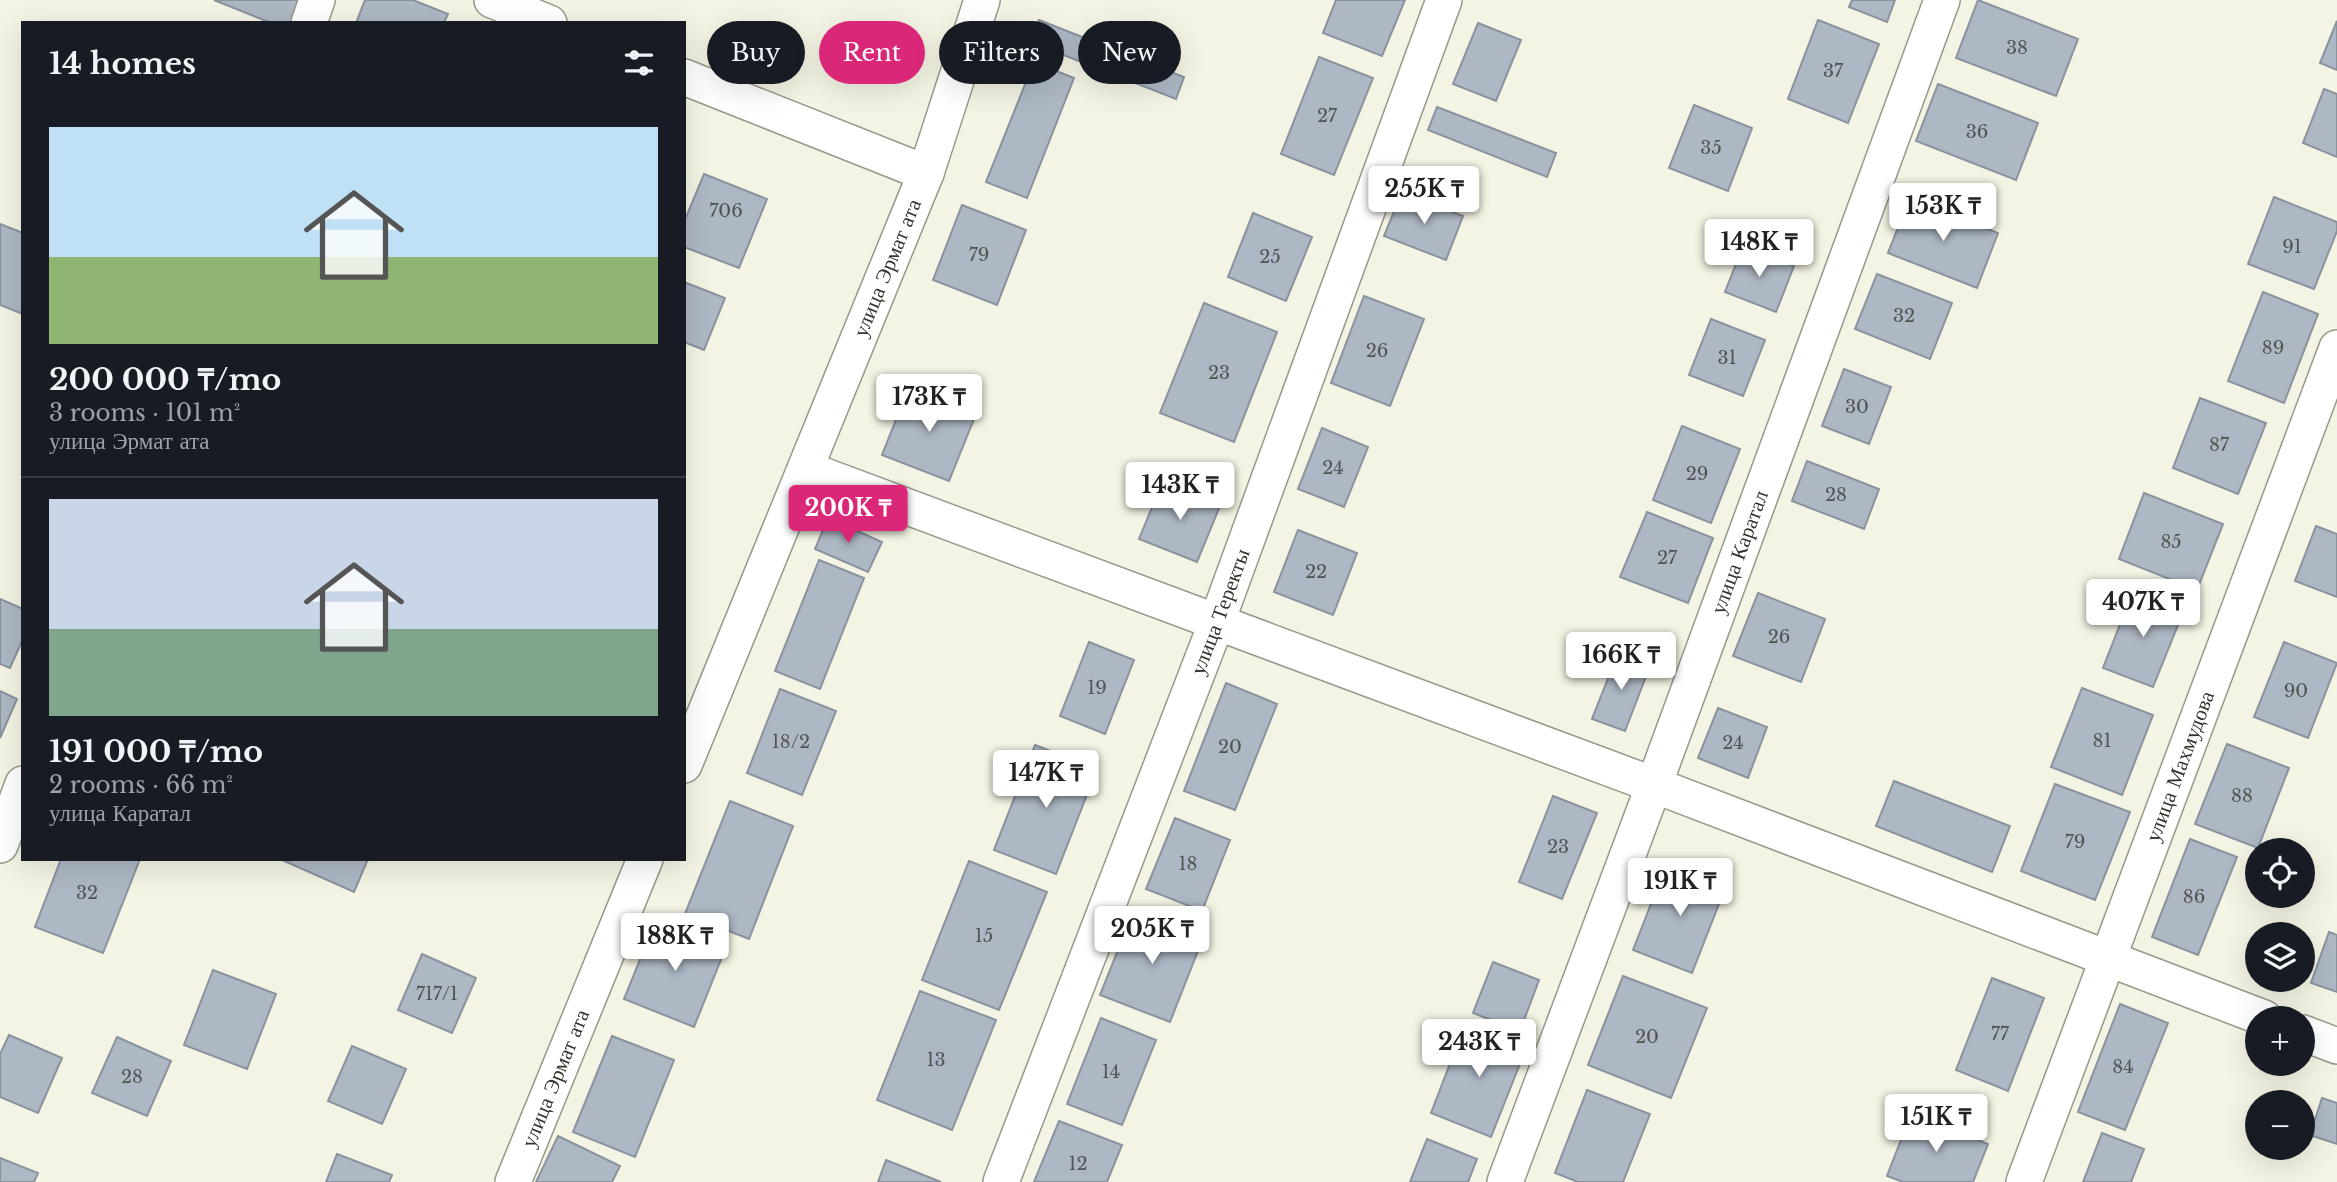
<!DOCTYPE html>
<html lang="en">
<head>
<meta charset="utf-8">
<style>
	:root { --surface:#171b24; --page:#242831; --text:#f1f3f6; --muted:#9ea1a6; --line:#363941; --accent:#db2777 }
	body { margin:0; font-family:"Libre Baskerville",serif; background:var(--page); color:var(--text); height:100vh; display:flex; flex-direction:column; font-size:26px; white-space:nowrap }
	* { box-sizing:border-box; margin:0 }
	p { font-size:23px; color:var(--muted) }
	.icon { flex:none; width:38px; height:38px; fill:none; stroke:currentColor; stroke-width:2; stroke-linecap:round; stroke-linejoin:round }
	.map { position:relative; flex:1; overflow:hidden }
	.drawer { position:absolute; left:21px; top:21px; width:665px; height:840px; display:flex; flex-direction:column; background:var(--surface); border-radius:0px; box-shadow:0 7px 28px #0002 }
	.drawer>* { flex:none }
	.guide { position:absolute; left:707px; top:21px; width:665px; height:63px; display:flex; gap:14px }
	.buttons { position:absolute; left:2245px; top:838px; display:grid; gap:14px }
	.buttons a { display:grid; place-items:center; width:70px; height:70px; border-radius:50%; background:var(--surface); box-shadow:0 7px 28px #0002; font-size:35px }
	.price { position:absolute; translate:-50% -60px; padding:0 16px; border-radius:7px; background:#fff; color:#222; font-size:23px; line-height:46px; filter:drop-shadow(0 2px 4px #0008) }
	.price::after { content:''; position:absolute; left:50%; top:42px; width:21px; height:16px; margin-left:-10px; background:inherit; clip-path:polygon(0 0,100% 0,50% 100%) }
	.price.active { background:var(--accent); color:#fff }
	ul { padding:0; list-style:none }
	li { display:grid; align-content:center; gap:14px; height:371px; padding:0 28px }
	li+li { border-top:2px solid var(--line) }
	li span { display:grid; place-items:center; height:217px; border-radius:0px; color:#555 }
	li>.icon { margin-inline-start:auto }
	span .icon { width:126px; height:126px; fill:#fffc; stroke-width:1 }
	li b { font-size:30px }
	h2 { display:flex; justify-content:space-between; align-items:center; height:84px; padding:0 28px; font-size:30px }
	.chip { padding:0 24px; border-radius:32px; background:var(--surface); box-shadow:0 7px 28px #0002; font-size:24px; line-height:63px }
	.chip.active { background:var(--accent); color:#fff }
	.map>svg:first-child { display:block }
	.building { fill:#aeb8c5; stroke:#88939e; stroke-width:2 }
	.lines { fill:none; stroke-linecap:round; stroke-linejoin:round }
	.street-casing { stroke:#98988a; stroke-width:38 }
	.street { stroke:#fff; stroke-width:35 }
	.labels { text-anchor:middle; stroke-width:7; stroke-linejoin:round; paint-order:stroke }
	.number-label { font-size:18px; fill:#525453 }
	.street-label { font-size:21px; fill:#33332d; stroke:#fff }
</style>
</head>
<body>
<div class="map">
<svg width="2337" height="1182" viewBox="0 0 2337 1182">
	<rect width="100%" height="100%" fill="#f4f4e4"/>
	<path class="building" d="M 214,0 L 307,0 L 298,23 L 271,23 Z
		M 365,0 L 413,0 L 448,14 L 444,23 L 356,23 Z
		M 1336,0 L 1405,0 L 1382,56 L 1323,33 Z
		M 1852,0 L 1895,0 L 1887,22 L 1849,7 Z
		M 1978,0 L 2078,39 L 2056,96 L 1956,58 Z
		M 1039,20 L 1184,77 L 1176,99 L 1030,42 Z
		M 1818,20 L 1879,44 L 1848,123 L 1788,99 Z
		M 2337,21 L 2337,70 L 2320,63 Z
		M 1478,23 L 1521,40 L 1496,101 L 1453,84 Z
		M 1319,57 L 1373,78 L 1334,175 L 1281,154 Z
		M 1034,62 L 1074,78 L 1027,198 L 986,182 Z
		M 1938,84 L 2038,123 L 2016,180 L 1916,141 Z
		M 2324,89 L 2337,94 L 2337,157 L 2303,143 Z
		M 1694,105 L 1752,128 L 1728,191 L 1669,168 Z
		M 1437,107 L 1556,153 L 1547,177 L 1428,130 Z
		M 704,174 L 767,199 L 739,268 L 684,247 L 684,222 Z
		M 1402,192 L 1463,216 L 1446,260 L 1384,236 Z
		M 2274,197 L 2337,222 L 2337,231 L 2314,289 L 2248,264 Z
		M 1909,199 L 1998,233 L 1977,288 L 1888,253 Z
		M 962,205 L 1026,230 L 997,305 L 933,280 Z
		M 1253,213 L 1312,237 L 1286,301 L 1228,277 Z
		M 0,224 L 23,233 L 23,314 L 0,305 Z
		M 1743,246 L 1794,266 L 1776,312 L 1725,292 Z
		M 1877,274 L 1952,303 L 1930,359 L 1855,329 Z
		M 684,282 L 725,298 L 704,350 L 684,342 Z
		M 2263,292 L 2318,314 L 2284,403 L 2228,381 Z
		M 1364,296 L 1424,319 L 1390,406 L 1331,383 Z
		M 1204,303 L 1277,332 L 1234,442 L 1160,413 Z
		M 1711,319 L 1765,340 L 1743,396 L 1689,375 Z
		M 1844,369 L 1891,387 L 1869,444 L 1822,426 Z
		M 909,387 L 976,414 L 949,481 L 882,455 Z
		M 2200,398 L 2266,423 L 2238,494 L 2173,468 Z
		M 1682,426 L 1740,449 L 1711,523 L 1653,500 Z
		M 1322,428 L 1368,447 L 1344,507 L 1298,489 Z
		M 1807,461 L 1879,489 L 1864,529 L 1792,501 Z
		M 1162,483 L 1220,506 L 1197,562 L 1139,539 Z
		M 2144,493 L 2223,524 L 2197,590 L 2119,559 Z
		M 1647,512 L 1713,538 L 1688,603 L 1620,577 Z
		M 828,518 L 882,542 L 868,572 L 815,549 Z
		M 2316,526 L 2337,534 L 2337,597 L 2295,581 Z
		M 1298,530 L 1357,553 L 1333,615 L 1274,592 Z
		M 819,560 L 864,578 L 820,689 L 775,671 Z
		M 2133,591 L 2184,610 L 2153,687 L 2103,668 Z
		M 1758,593 L 1825,619 L 1801,682 L 1733,656 Z
		M 0,599 L 23,609 L 23,639 L 10,668 L 0,664 Z
		M 1089,642 L 1134,660 L 1105,734 L 1060,716 Z
		M 2284,642 L 2337,663 L 2308,738 L 2254,717 Z
		M 1618,653 L 1650,666 L 1625,731 L 1592,719 Z
		M 1226,683 L 1277,704 L 1235,810 L 1184,791 Z
		M 2082,688 L 2153,715 L 2122,795 L 2051,767 Z
		M 780,689 L 836,711 L 802,795 L 747,773 Z
		M 0,691 L 17,699 L 0,738 Z
		M 1718,708 L 1767,727 L 1748,778 L 1698,758 Z
		M 2227,744 L 2289,768 L 2258,848 L 2195,824 Z
		M 1035,745 L 1097,769 L 1056,874 L 994,850 Z
		M 1894,781 L 2010,826 L 1992,872 L 1876,826 Z
		M 2055,784 L 2130,812 L 2095,900 L 2021,871 Z
		M 1553,796 L 1597,813 L 1562,899 L 1519,882 Z
		M 730,801 L 793,826 L 749,939 L 685,914 Z
		M 1175,818 L 1230,840 L 1202,911 L 1146,889 Z
		M 2190,839 L 2237,857 L 2198,955 L 2152,937 Z
		M 61,859 L 140,859 L 103,953 L 35,927 Z
		M 280,859 L 368,859 L 354,892 Z
		M 969,861 L 1047,892 L 999,1010 L 922,980 Z
		M 1667,863 L 1726,886 L 1692,973 L 1633,950 Z
		M 1134,910 L 1203,938 L 1170,1022 L 1100,995 Z
		M 656,920 L 726,947 L 694,1027 L 624,999 Z
		M 2329,932 L 2337,935 L 2337,992 L 2311,983 Z
		M 422,954 L 476,978 L 452,1033 L 398,1010 Z
		M 1493,962 L 1539,980 L 1520,1031 L 1473,1013 Z
		M 213,970 L 276,994 L 247,1069 L 184,1045 Z
		M 1623,976 L 1707,1008 L 1671,1098 L 1588,1065 Z
		M 1992,978 L 2044,998 L 2008,1091 L 1956,1070 Z
		M 920,991 L 996,1020 L 952,1130 L 877,1100 Z
		M 2120,1004 L 2168,1023 L 2125,1130 L 2078,1112 Z
		M 1101,1018 L 1156,1040 L 1122,1125 L 1067,1104 Z
		M 1466,1022 L 1527,1046 L 1491,1137 L 1431,1113 Z
		M 9,1035 L 62,1058 L 38,1113 L 0,1097 L 0,1054 Z
		M 612,1036 L 674,1060 L 635,1157 L 573,1132 Z
		M 117,1037 L 171,1061 L 147,1116 L 92,1093 Z
		M 352,1046 L 406,1069 L 382,1124 L 328,1101 Z
		M 1587,1090 L 1650,1114 L 1623,1182 L 1578,1182 L 1555,1173 Z
		M 2322,1098 L 2337,1103 L 2337,1144 L 2310,1135 Z
		M 1911,1114 L 1988,1144 L 1973,1182 L 1903,1182 L 1887,1176 Z
		M 1059,1121 L 1122,1145 L 1107,1182 L 1034,1182 Z
		M 2102,1133 L 2144,1149 L 2131,1182 L 2083,1182 Z
		M 558,1136 L 620,1166 L 612,1182 L 536,1182 Z
		M 1427,1139 L 1477,1159 L 1468,1182 L 1410,1182 Z
		M 337,1154 L 392,1175 L 389,1182 L 326,1182 Z
		M 0,1158 L 38,1173 L 34,1182 L 0,1182 Z
		M 886,1160 L 941,1182 L 878,1182 Z"/>
	<g class="lines">
		<defs>
			<g id="street">
				<path d="M 492,0 L 549,23"/>
				<path d="M 309,23 L 317,0"/>
				<path d="M 684,77 L 926,173"/>
				<path d="M 806,469 L 1654,785 L 2264,1018"/>
				<path id="s1" d="M 684,765 L 926,173 L 982,0"/>
				<path d="M 0,845 L 23,784"/>
				<path d="M 2303,1033 L 2337,1046"/>
				<path id="s2" d="M 513,1182 L 645,859"/>
				<path id="s3" d="M 1001,1182 L 1216,624 L 1444,0"/>
				<path id="s4" d="M 1505,1182 L 1654,785 L 1942,0"/>
				<path id="s5" d="M 2024,1182 L 2337,348"/>
			</g>
		</defs>
		<use href="#street" class="street-casing"/>
		<use href="#street" class="street"/>
	</g>
	<g class="labels">
		<g class="number-label">
			<text x="2017" y="54">38</text>
			<text x="1833" y="77">37</text>
			<text x="1327" y="122">27</text>
			<text x="1977" y="138">36</text>
			<text x="1711" y="154">35</text>
			<text x="726" y="217">706</text>
			<text x="2292" y="253">91</text>
			<text x="979" y="261">79</text>
			<text x="1270" y="263">25</text>
			<text x="1904" y="322">32</text>
			<text x="2273" y="354">89</text>
			<text x="1377" y="357">26</text>
			<text x="1727" y="364">31</text>
			<text x="1219" y="379">23</text>
			<text x="1857" y="413">30</text>
			<text x="2219" y="451">87</text>
			<text x="1333" y="474">24</text>
			<text x="1697" y="480">29</text>
			<text x="1836" y="501">28</text>
			<text x="2171" y="548">85</text>
			<text x="1667" y="564">27</text>
			<text x="1316" y="578">22</text>
			<text x="1779" y="643">26</text>
			<text x="1097" y="694">19</text>
			<text x="2296" y="697">90</text>
			<text x="2102" y="747">81</text>
			<text x="791" y="748">18/2</text>
			<text x="1733" y="749">24</text>
			<text x="1230" y="753">20</text>
			<text x="2242" y="802">88</text>
			<text x="2075" y="848">79</text>
			<text x="1558" y="853">23</text>
			<text x="1188" y="870">18</text>
			<text x="87" y="899">32</text>
			<text x="2194" y="903">86</text>
			<text x="984" y="942">15</text>
			<text x="437" y="1000">717/1</text>
			<text x="2000" y="1040">77</text>
			<text x="1647" y="1043">20</text>
			<text x="936" y="1066">13</text>
			<text x="2123" y="1073">84</text>
			<text x="1111" y="1078">14</text>
			<text x="132" y="1083">28</text>
			<text x="1078" y="1170">12</text>
		</g>
		<g class="street-label">
			<text dy="7" stroke="none"><textPath href="#s1" startOffset="537">улица Эрмат ата</textPath></text>
			<text dy="7" stroke="none"><textPath href="#s4" startOffset="672">улица Каратал</textPath></text>
			<text dy="7" stroke="none"><textPath href="#s3" startOffset="611">улица Теректы</textPath></text>
			<text dy="7" stroke="none"><textPath href="#s5" startOffset="444">улица Махмудова</textPath></text>
			<text dy="7" stroke="none"><textPath href="#s2" startOffset="112">улица Эрмат ата</textPath></text>
		</g>
	</g>
</svg>
<div class="buttons">
<a><svg class="icon" aria-label="locate" viewBox="0 0 24 24"><circle cx="12" cy="12" r="6"/><path d="M12 2v4M12 18v4M2 12h4M18 12h4"/></svg></a>
<a><svg class="icon" aria-label="layers" viewBox="0 0 24 24"><path d="M12 4l9 5-9 5-9-5zM3 14l9 5 9-5"/></svg></a>
<a>+</a>
<a>−</a>
</div>
<b class="price" style="left:1424px;top:226px">255K ₸</b>
<b class="price" style="left:1943px;top:243px">153K ₸</b>
<b class="price" style="left:1759px;top:279px">148K ₸</b>
<b class="price" style="left:929px;top:434px">173K ₸</b>
<b class="price" style="left:1180px;top:522px">143K ₸</b>
<b class="price active" style="left:848px;top:545px">200K ₸</b>
<b class="price" style="left:2143px;top:639px">407K ₸</b>
<b class="price" style="left:1621px;top:692px">166K ₸</b>
<b class="price" style="left:1046px;top:810px">147K ₸</b>
<b class="price" style="left:1680px;top:918px">191K ₸</b>
<b class="price" style="left:1152px;top:966px">205K ₸</b>
<b class="price" style="left:675px;top:973px">188K ₸</b>
<b class="price" style="left:1479px;top:1079px">243K ₸</b>
<b class="price" style="left:1936px;top:1154px">151K ₸</b>
<div class="guide">
<a class="chip">Buy</a>
<a class="chip active">Rent</a>
<a class="chip">Filters</a>
<a class="chip">New</a>
</div>
<section class="drawer">
<h2>14 homes<svg class="icon" aria-label="filters" viewBox="0 0 24 24"><path d="M4 7h16M4 17h16"/><circle cx="9" cy="7" r="2"/><circle cx="15" cy="17" r="2"/></svg></h2>
<ul>
<li><span style="background:linear-gradient(#bfe0f5 60%,#8fb573 0)"><svg class="icon" aria-label="home" viewBox="0 0 24 24"><path d="M3 11l9-7 9 7M6 9v11h12V9"/></svg></span><div><b>200 000 ₸/mo</b><p>3 rooms · 101 m²</p><p>улица Эрмат ата</p></div></li>
<li><span style="background:linear-gradient(#c9d6e8 60%,#7fa58c 0)"><svg class="icon" aria-label="home" viewBox="0 0 24 24"><path d="M3 11l9-7 9 7M6 9v11h12V9"/></svg></span><div><b>191 000 ₸/mo</b><p>2 rooms · 66 m²</p><p>улица Каратал</p></div></li>
</ul>
</section>
</div>
</body>
</html>
